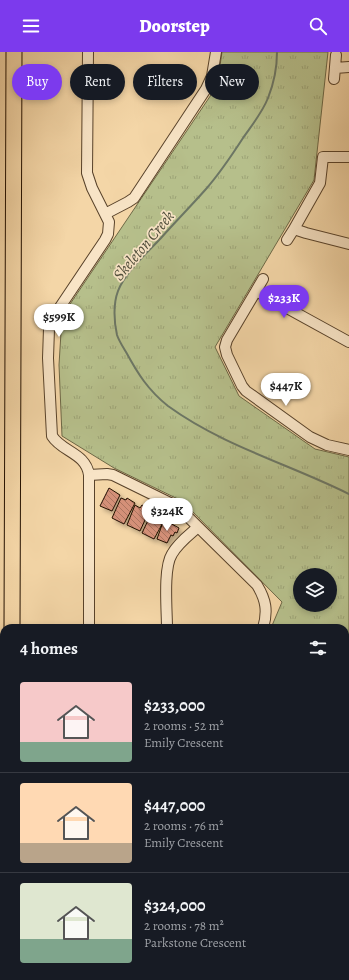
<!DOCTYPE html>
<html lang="en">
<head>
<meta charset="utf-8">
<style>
	:root { --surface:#171b24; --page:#242831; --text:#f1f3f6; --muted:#9ea1a6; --line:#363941; --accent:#7c3aed }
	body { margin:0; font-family:Alegreya,serif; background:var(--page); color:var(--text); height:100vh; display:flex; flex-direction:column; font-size:15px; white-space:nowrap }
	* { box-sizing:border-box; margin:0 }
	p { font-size:13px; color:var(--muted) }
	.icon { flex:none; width:22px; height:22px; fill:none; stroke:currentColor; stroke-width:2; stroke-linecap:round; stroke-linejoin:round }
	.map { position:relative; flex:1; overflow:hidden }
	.panel { position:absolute; left:0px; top:572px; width:349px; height:356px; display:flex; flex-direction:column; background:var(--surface); border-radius:12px 12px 0 0; box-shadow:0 2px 6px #0003 }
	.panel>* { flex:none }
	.top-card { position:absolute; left:12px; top:12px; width:325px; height:36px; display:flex; gap:8px }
	.controls { position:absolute; left:293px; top:516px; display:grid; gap:8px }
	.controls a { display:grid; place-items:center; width:44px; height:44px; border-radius:50%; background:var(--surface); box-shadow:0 2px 6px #0003; font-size:20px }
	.price { position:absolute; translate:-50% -34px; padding:0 9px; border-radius:14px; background:#fff; color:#222; font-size:13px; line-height:26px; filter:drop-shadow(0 1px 2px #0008) }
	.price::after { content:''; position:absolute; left:50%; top:24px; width:12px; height:9px; margin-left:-6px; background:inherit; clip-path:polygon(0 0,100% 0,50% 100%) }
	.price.on { background:var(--accent); color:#fff }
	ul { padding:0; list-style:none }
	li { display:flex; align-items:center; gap:12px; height:100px; padding:0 20px }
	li+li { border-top:1px solid var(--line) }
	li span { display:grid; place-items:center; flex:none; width:112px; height:80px; border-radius:4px; color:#555 }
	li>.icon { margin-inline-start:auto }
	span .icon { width:48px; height:48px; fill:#fffc; stroke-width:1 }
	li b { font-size:17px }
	h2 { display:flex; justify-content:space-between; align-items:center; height:48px; padding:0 20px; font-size:17px }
	.tag { padding:0 14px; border-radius:18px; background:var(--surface); box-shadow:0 2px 6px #0003; font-size:14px; line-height:36px }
	.tag.on { background:var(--accent); color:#fff }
	header { display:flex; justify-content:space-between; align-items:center; height:52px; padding:0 20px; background:var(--accent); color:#fff; font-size:18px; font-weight:800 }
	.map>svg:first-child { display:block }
	.park { fill:url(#park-tufts); stroke:#6d6846; fill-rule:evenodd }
	.water { fill:url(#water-rules); stroke:#6c7664 }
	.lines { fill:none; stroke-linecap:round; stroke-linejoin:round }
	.stream { stroke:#6c7664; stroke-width:2 }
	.building { fill:url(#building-back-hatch); stroke:#241100; filter:url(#shadow) }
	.minor-casing { stroke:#58422a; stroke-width:12 }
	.highway-casing { stroke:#241100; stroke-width:17 }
	.minor { stroke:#f8e4c6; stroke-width:10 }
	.highway { stroke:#f4d6a7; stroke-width:15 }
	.labels { text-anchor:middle; stroke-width:3.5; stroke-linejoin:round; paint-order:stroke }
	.water-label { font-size:16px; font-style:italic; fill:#4e4c3a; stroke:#f8e4c6 }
</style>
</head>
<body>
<header><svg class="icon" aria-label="menu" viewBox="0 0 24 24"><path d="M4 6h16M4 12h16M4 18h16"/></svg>Doorstep<svg class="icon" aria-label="search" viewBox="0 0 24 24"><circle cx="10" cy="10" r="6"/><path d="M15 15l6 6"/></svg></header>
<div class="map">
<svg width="349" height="928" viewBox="0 0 349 928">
	<defs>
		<pattern id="park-tufts" width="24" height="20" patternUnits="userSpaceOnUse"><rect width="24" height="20" fill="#b6bf8b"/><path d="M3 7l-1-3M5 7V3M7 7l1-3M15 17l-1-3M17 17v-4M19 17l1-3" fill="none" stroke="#9ca376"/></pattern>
		<pattern id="water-rules" width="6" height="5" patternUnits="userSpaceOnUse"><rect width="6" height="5" fill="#9cb9a6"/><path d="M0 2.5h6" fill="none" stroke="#869e8d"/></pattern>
		<pattern id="building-back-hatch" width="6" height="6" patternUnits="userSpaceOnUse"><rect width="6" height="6" fill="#d49078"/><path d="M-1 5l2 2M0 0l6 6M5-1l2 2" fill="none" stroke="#ac7460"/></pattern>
		<filter id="shadow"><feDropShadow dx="3.5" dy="3.5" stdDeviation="2" flood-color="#0004"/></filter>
	</defs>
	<rect width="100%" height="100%" fill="#f4d6a7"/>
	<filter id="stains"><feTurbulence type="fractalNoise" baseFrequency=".005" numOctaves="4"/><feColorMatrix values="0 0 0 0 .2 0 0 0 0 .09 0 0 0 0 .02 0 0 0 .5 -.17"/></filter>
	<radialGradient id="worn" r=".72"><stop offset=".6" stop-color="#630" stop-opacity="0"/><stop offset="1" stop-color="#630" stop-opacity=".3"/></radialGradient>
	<path class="park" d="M 222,0 L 328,0 L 314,128 L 215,295 L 239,344 L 315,397 L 349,405 L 349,928 L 265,928 L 256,924 L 345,924 L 345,576 L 271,576 L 282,550 L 182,449 L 114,416 L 62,384 L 59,313 L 62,264 L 217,34 ZM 300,523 L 330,523 L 330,553 L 300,553 Z
		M 183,924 L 226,924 L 235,928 L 179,928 Z"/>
	<path class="water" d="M 241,924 L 303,924 L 301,928 L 240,928 Z"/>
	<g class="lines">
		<path class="stream" d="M 277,0 C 277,16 274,31 268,46 C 262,61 252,73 243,86 C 232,103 220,121 206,137 C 191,154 176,169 161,186 C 147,201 125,220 118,239 C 113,252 114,270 117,283 C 119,289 123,295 126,300 C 138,322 148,338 168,354 C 223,394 289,412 349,442
			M 345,642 L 349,632
			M 345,794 L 349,819"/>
	</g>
	<path class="building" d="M 109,436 L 120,443 L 112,459 L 100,454 Z
		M 121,446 L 126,448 L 127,446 L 135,451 L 124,472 L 112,466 Z
		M 135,453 L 140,456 L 142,453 L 150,457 L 140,479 L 127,473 Z
		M 153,458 L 166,465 L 154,487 L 142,481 Z
		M 163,470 L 169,472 L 170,471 L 179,476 L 177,481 L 175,480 L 173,484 L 171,483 L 167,491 L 157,487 Z"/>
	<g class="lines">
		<defs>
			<path id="minor" d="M 88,0 L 87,121 L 92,136 L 109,170 L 108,182 L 105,188 L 52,267 L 49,277 L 48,306 L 52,384 C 62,400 86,401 89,423 L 89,576
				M 335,16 L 349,15
				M 334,27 L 336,3
				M 349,105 L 323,105 L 320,131 L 294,177 L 306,181 L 349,192
				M 105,162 L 128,150 L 134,146 L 206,37 L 212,24 L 216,0
				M 287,188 L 294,177
				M 256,239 L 263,227
				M 349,290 L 256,239 L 227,288 L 225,295 L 227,303 L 242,334 L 246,339 L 310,385 L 327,393 L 349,398
				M 89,423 L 107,422 L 113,423 L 172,452 L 187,464 L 257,533 C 266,548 268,559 263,576
				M 167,576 C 167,558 163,516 172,502 C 178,491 189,483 198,475
				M 51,924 L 64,928
				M 239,924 L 247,928
				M 154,928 L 158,924"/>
			<path id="highway" d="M 12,576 L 14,0
				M 12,928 L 12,924"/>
		</defs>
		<use href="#minor" class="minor-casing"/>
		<use href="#highway" class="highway-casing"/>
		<use href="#minor" class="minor"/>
		<use href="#highway" class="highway"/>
	</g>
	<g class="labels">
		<g class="water-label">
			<text transform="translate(143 193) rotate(-50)" y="6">Skeleton Creek</text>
		</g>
	</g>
	<rect width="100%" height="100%" filter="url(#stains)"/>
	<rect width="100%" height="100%" fill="url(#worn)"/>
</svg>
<div class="controls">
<a><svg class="icon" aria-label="layers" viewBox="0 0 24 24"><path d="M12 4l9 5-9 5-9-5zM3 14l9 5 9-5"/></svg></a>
</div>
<b class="price on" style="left:284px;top:267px">$233K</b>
<b class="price" style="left:59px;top:286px">$599K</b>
<b class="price" style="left:286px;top:355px">$447K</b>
<b class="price" style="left:167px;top:480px">$324K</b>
<div class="top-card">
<a class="tag on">Buy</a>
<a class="tag">Rent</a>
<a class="tag">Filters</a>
<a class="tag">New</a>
</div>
<section class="panel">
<h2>4 homes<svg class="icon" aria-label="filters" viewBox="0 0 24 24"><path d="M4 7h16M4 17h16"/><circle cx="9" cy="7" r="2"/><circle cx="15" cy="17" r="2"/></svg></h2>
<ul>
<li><span style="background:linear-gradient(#f6c9c9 75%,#7fa58c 0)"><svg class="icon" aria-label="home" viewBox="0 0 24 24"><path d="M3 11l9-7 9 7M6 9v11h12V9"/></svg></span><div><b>$233,000</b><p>2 rooms · 52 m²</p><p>Emily Crescent</p></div></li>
<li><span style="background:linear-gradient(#ffd9b3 75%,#b9a48a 0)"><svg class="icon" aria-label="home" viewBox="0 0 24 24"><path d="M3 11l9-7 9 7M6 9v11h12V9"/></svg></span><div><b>$447,000</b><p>2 rooms · 76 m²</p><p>Emily Crescent</p></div></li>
<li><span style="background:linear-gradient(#dfe7d0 70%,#7fa58c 0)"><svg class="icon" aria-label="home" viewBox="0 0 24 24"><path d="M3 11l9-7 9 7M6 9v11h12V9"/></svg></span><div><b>$324,000</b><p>2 rooms · 78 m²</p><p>Parkstone Crescent</p></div></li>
</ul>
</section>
</div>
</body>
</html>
